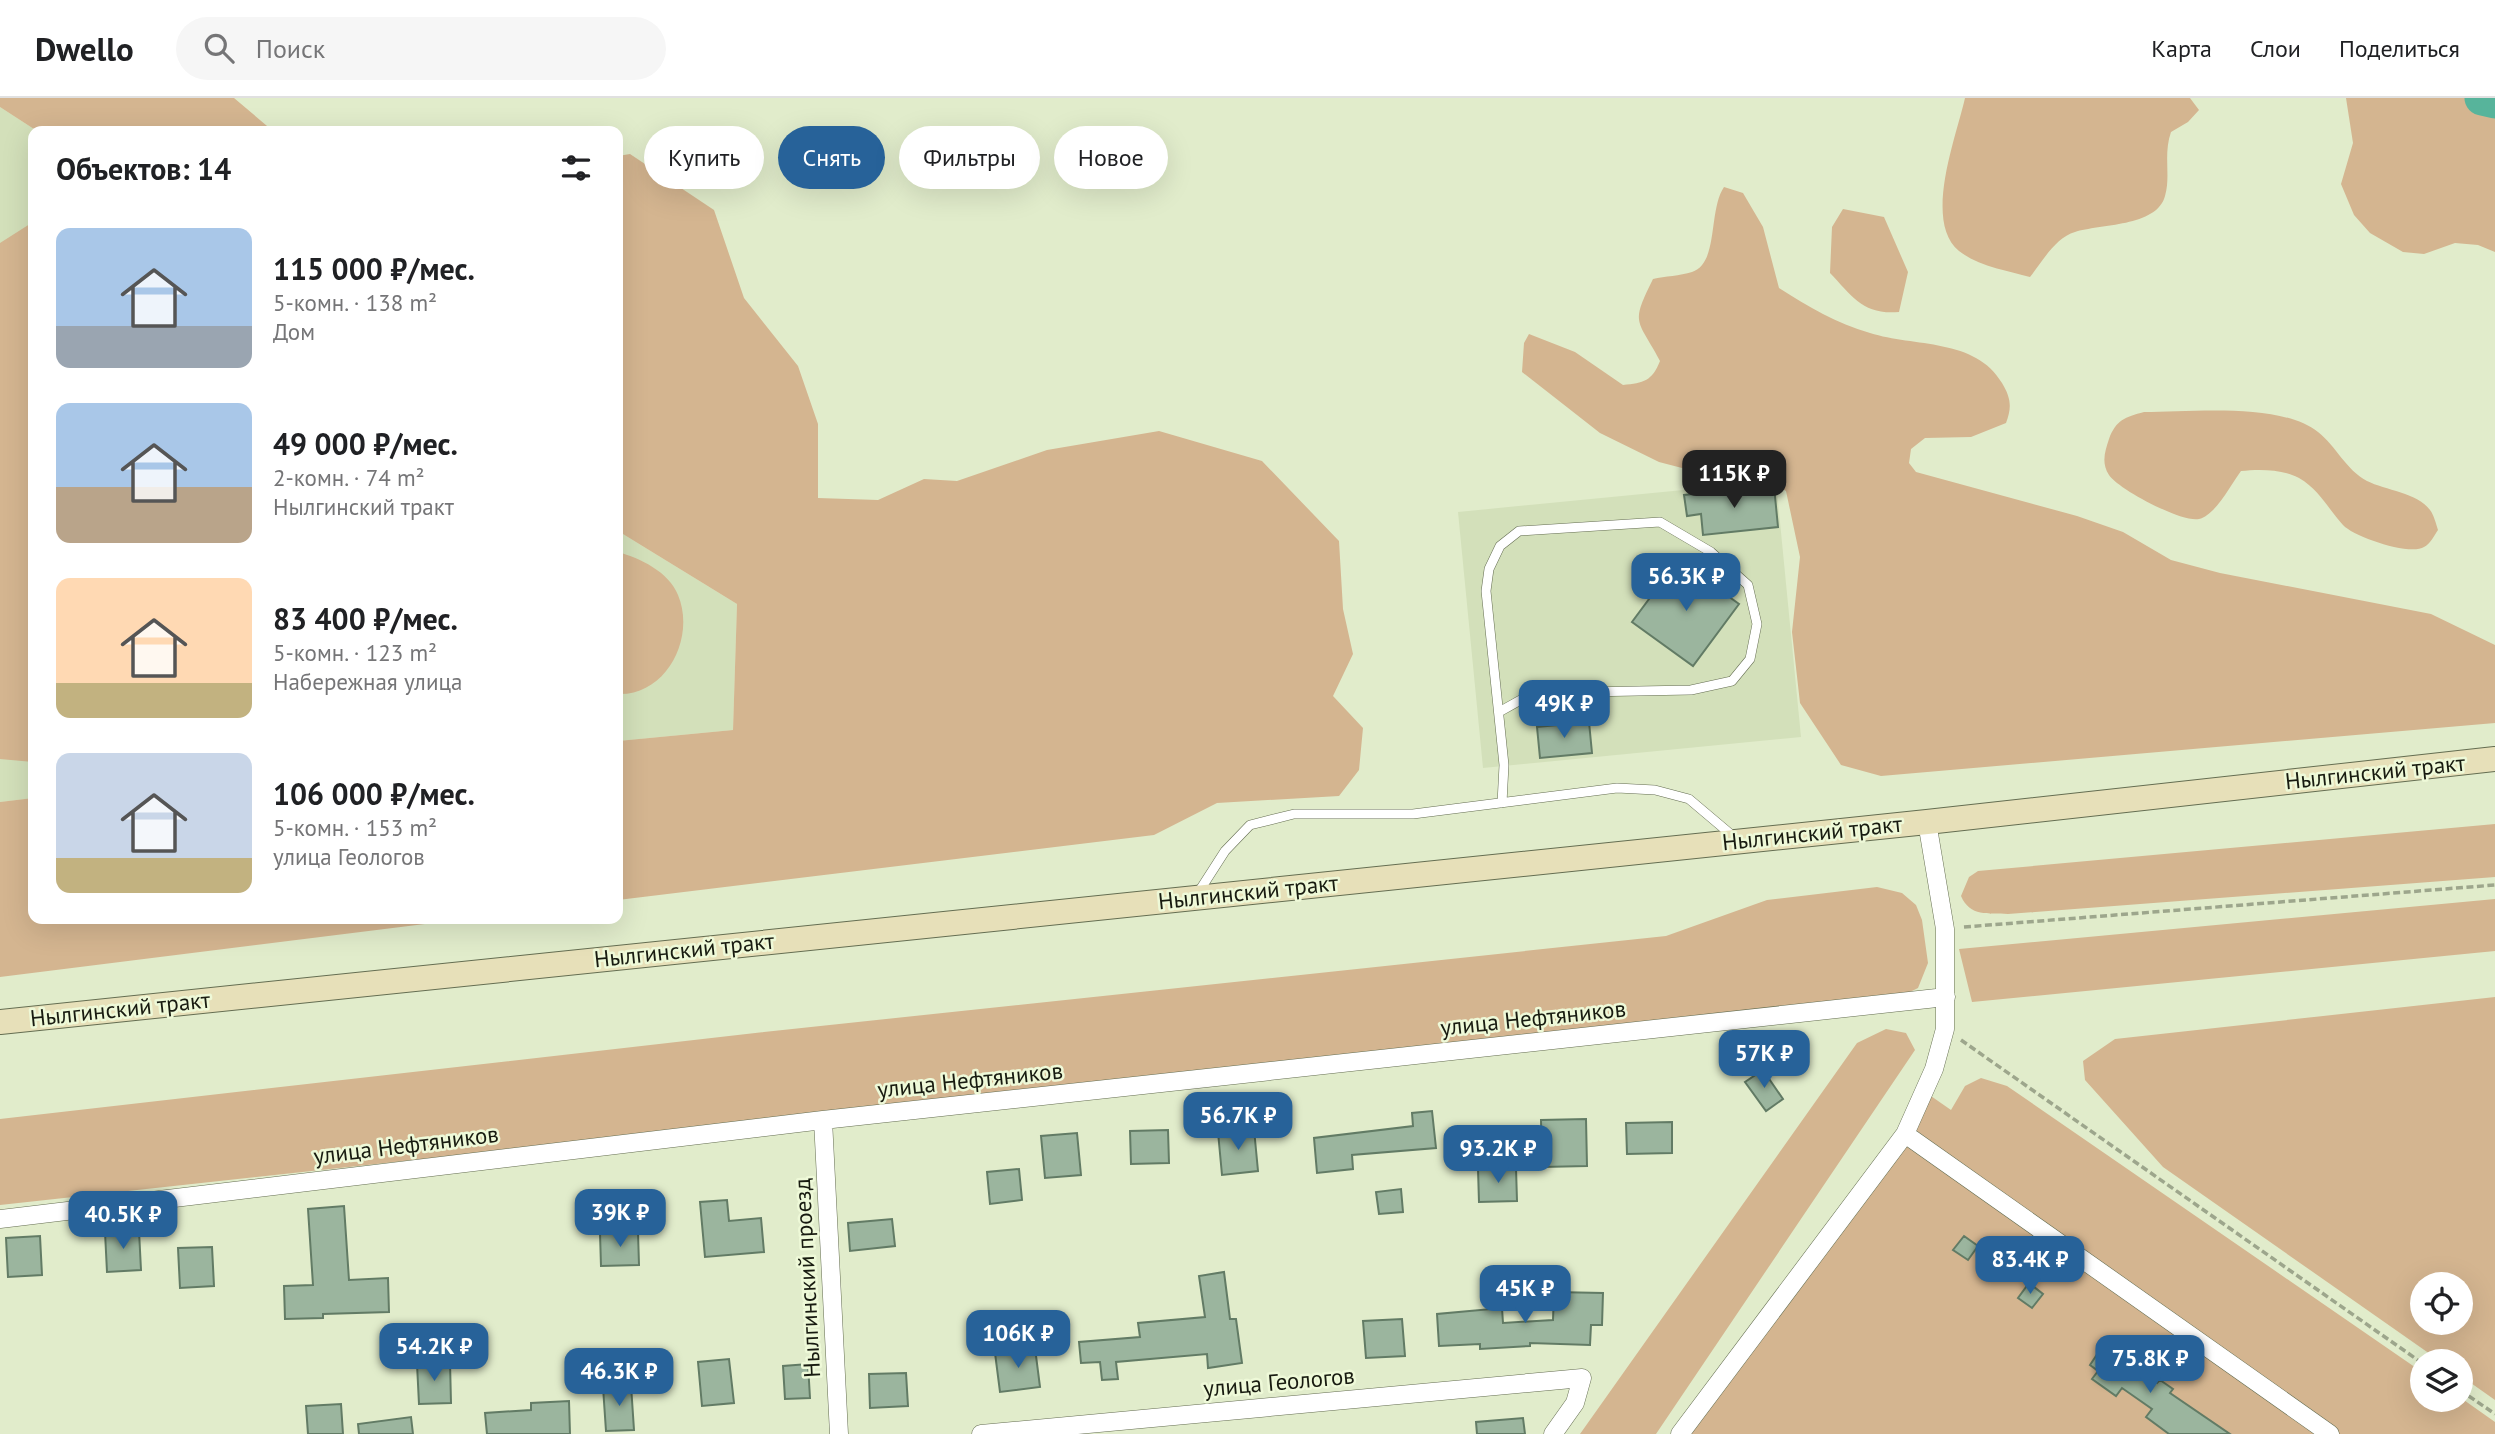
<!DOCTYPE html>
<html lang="ru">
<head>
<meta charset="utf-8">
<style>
	:root { --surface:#fff; --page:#f6f6f6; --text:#202124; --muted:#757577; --line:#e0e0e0; --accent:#276299 }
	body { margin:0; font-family:"PT Sans",sans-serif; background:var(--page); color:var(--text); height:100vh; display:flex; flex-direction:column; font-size:26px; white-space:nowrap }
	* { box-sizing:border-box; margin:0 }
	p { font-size:23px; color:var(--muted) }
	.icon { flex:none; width:38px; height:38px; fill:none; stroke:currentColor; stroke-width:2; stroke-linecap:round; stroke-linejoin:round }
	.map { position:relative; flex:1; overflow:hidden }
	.sheet { position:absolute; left:28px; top:28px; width:595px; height:798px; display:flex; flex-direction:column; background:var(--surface); border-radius:14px; box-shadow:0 7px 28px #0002 }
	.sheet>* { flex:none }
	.banner { position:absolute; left:644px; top:28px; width:665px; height:63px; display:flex; gap:14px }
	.tools { position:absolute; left:2410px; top:1174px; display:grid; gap:14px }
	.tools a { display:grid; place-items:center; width:63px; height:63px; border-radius:50%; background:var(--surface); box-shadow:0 7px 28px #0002; font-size:35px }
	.price { position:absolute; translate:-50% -60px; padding:0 16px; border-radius:14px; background:var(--accent); color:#fff; font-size:23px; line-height:46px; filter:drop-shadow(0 2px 4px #0008) }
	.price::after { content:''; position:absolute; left:50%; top:42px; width:21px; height:16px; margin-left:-10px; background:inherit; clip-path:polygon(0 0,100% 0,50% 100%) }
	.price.on { background:#222; color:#fff }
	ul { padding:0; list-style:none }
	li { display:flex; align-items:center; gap:21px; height:175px; padding:0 28px }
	li span { display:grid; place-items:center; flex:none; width:196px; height:140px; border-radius:14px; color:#555 }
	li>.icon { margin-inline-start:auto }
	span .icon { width:84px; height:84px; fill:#fffc; stroke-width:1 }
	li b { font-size:30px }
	h2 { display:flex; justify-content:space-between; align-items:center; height:84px; padding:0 28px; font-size:30px }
	.chip { padding:0 24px; border-radius:32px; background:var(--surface); box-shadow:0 7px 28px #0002; font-size:24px; line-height:63px }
	.chip.on { background:var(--accent); color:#fff }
	header { display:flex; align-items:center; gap:42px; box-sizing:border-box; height:98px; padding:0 35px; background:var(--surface); border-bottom:2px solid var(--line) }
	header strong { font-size:33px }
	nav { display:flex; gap:38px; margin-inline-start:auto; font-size:24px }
	.search { width:490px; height:63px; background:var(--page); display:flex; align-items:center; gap:18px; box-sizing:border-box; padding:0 24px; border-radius:38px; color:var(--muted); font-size:26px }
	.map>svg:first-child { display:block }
	.built { fill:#d3e0ba }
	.green { fill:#d4b590; fill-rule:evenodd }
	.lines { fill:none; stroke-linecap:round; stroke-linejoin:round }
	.river { stroke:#57b49b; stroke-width:35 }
	.building { fill:#9bb59e; stroke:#627b65; stroke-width:2 }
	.service-casing { stroke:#646d51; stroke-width:10 }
	.minor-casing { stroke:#646d51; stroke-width:19 }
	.secondary-casing { stroke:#646d51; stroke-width:26 }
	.path { stroke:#9da68c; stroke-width:3.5; stroke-dasharray:7 3.5; stroke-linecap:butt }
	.service { stroke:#fff; stroke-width:9 }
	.minor { stroke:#fff; stroke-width:18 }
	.secondary { stroke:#e7e0b9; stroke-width:24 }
	.labels { text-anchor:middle; stroke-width:5; stroke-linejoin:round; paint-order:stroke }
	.street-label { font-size:23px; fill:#181b10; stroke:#eef9d8 }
</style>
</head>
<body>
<header>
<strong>Dwello</strong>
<div class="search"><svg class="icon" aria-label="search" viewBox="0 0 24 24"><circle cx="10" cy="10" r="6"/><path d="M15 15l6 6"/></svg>Поиск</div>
<nav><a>Карта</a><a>Слои</a><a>Поделиться</a></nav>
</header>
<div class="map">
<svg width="2495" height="1336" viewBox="0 0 2495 1336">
	<rect width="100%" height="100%" fill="#e1eccb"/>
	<path class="built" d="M 0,9 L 37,33 L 33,33 L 33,700 L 0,704 Z
		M 1776,383 L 1801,639 L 1483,670 L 1458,414 Z
		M 618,433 L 737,506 L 733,632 L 618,643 Z"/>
	<path class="green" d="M 0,0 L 234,0 L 273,33 L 37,33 L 0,9 Z
		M 1965,0 L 2190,0 L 2199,12 L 2188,24 L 2171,34 C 2163,57 2171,77 2165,98 C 2157,129 2099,126 2075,134 C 2055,140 2042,164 2030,179 C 2008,173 1978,168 1959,153 C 1923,123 1956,40 1965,0 Z
		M 2346,0 L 2495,0 L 2495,154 L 2478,147 L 2455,145 L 2424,156 L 2403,154 L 2370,135 L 2354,117 L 2341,86 L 2353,45 Z
		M 630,56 L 714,112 L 744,200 L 798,268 L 818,326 L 818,400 L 878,402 L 924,381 L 957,383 L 1047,352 L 1159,333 L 1262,363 L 1339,443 L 1343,511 L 1353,556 L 1333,598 L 1363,630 L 1359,672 L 1339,698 L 1217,705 L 1154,737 L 618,802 L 618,643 L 733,632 L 737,506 L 618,433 L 618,58 Z
		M 1724,89 L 1743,95 L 1763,129 L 1779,190 C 1809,209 1836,225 1870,235 C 1914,249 1976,240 2002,285 C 2011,300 2012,309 2006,325 L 1971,339 L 1925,340 L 1911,351 L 1909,365 L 1916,374 L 2077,418 L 2123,434 L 2171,462 L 2220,475 L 2431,516 L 2495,547 L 2495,625 L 1881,678 L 1841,667 L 1800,605 L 1792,534 L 1800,459 L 1786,393 L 1741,365 L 1682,370 L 1659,364 L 1600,335 L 1522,274 L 1524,245 L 1529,236 L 1575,254 L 1623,287 C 1644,285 1652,283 1660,263 C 1637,220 1630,227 1653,181 C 1665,178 1680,178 1692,174 C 1719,165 1708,113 1724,89 Z
		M 1843,111 L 1884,119 L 1908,174 L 1899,214 C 1863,217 1853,199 1830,175 L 1832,129 Z
		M 33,124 L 33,664 L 0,661 L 0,145 Z
		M 2144,314 C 2191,314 2280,304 2318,334 C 2336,348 2346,372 2367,383 C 2385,392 2418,395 2430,412 C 2434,417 2436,426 2438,432 C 2434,438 2430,446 2424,449 C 2410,458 2354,439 2343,427 C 2328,411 2320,392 2299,380 C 2283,371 2259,371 2241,373 C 2231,386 2216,417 2199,421 C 2182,425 2118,391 2109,377 C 2101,365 2105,353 2109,341 C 2116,322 2125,319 2144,314 Z
		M 618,454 C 640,460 669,474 678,497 C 696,540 666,598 618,596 Z
		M 33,700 L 33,821 L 465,821 L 0,879 L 0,704 Z
		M 2495,726 L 2495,779 L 2008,816 C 1988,815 1970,819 1961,798 L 1969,779 L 1978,773 Z
		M 1877,789 L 1902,795 L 1916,807 L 1922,822 L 1928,865 L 1918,890 L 1898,900 L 0,1107 L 0,1021 L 764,934 L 1666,838 L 1767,802 Z
		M 2495,801 L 2495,853 L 1972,904 L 1959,851 Z
		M 2495,899 L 2495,1302 L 2461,1278 L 2460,1264 L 2440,1263 L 2163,1069 L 2085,982 L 2083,963 L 2115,941 ZM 2422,1186 L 2460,1186 L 2460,1225 L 2422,1225 Z
		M 1886,931 L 1906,935 L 1915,952 L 1656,1336 L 1580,1336 L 1857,945 Z
		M 1981,980 L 2007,988 L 2422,1274 L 2422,1302 L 2461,1300 L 2495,1324 L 2495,1336 L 1687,1336 L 1928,996 L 1951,1012 L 1965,988 Z"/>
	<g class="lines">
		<path class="river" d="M 2482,0 L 2495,3"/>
	</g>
	<path class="building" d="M 1774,388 L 1778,429 L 1703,437 L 1701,416 L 1687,418 L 1684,397 Z
		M 1678,462 L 1739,506 L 1693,568 L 1632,524 Z
		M 1589,624 L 1592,655 L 1540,660 L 1537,629 Z
		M 1763,972 L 1783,1001 L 1766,1013 L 1745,984 Z
		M 1432,1013 L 1436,1050 L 1352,1057 L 1353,1071 L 1317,1075 L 1314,1040 L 1413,1028 L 1412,1015 Z
		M 1586,1021 L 1587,1068 L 1542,1069 L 1541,1022 Z
		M 1672,1024 L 1672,1055 L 1627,1056 L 1626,1025 Z
		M 1254,1031 L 1258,1073 L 1222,1077 L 1218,1034 Z
		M 1168,1032 L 1169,1065 L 1131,1066 L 1130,1033 Z
		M 1077,1035 L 1081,1077 L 1045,1080 L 1041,1038 Z
		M 1516,1070 L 1517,1103 L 1479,1104 L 1478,1071 Z
		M 1019,1071 L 1022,1102 L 990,1106 L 987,1074 Z
		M 1401,1091 L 1403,1114 L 1379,1116 L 1376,1094 Z
		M 727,1102 L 729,1123 L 761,1120 L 764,1154 L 705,1159 L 700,1104 Z
		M 344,1108 L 349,1182 L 388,1180 L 389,1214 L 323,1216 L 323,1220 L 285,1221 L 284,1188 L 313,1187 L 308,1111 Z
		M 892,1121 L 895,1148 L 850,1153 L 848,1125 Z
		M 139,1133 L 141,1172 L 107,1174 L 105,1134 Z
		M 638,1134 L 639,1167 L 601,1168 L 600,1135 Z
		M 40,1138 L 42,1177 L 8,1179 L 6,1140 Z
		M 1964,1138 L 1978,1148 L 1968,1162 L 1953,1152 Z
		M 212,1149 L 214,1188 L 180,1190 L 178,1150 Z
		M 1224,1174 L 1230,1221 L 1236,1221 L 1242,1265 L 1208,1270 L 1207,1256 L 1116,1264 L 1118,1281 L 1102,1282 L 1100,1264 L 1081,1265 L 1079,1244 L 1140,1239 L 1138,1225 L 1205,1219 L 1199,1178 Z
		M 2029,1185 L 2043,1196 L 2032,1210 L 2018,1200 Z
		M 1554,1194 L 1603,1195 L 1602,1227 L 1591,1227 L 1590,1247 L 1530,1245 L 1530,1248 L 1480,1251 L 1480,1246 L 1439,1248 L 1437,1216 L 1502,1210 L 1503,1225 L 1553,1222 Z
		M 1402,1221 L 1405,1258 L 1366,1260 L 1363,1223 Z
		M 2106,1243 L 2120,1253 L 2117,1257 L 2157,1285 L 2160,1282 L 2173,1291 L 2170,1295 L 2230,1336 L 2169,1336 L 2146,1319 L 2152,1311 L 2122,1290 L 2116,1298 L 2092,1281 L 2098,1273 L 2090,1267 Z
		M 1035,1250 L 1040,1289 L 1000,1294 L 995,1255 Z
		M 729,1261 L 734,1305 L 702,1308 L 698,1264 Z
		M 450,1264 L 451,1305 L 419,1306 L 417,1266 Z
		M 808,1266 L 810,1300 L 785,1301 L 783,1268 Z
		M 906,1275 L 908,1308 L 870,1310 L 869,1276 Z
		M 631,1287 L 634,1332 L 606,1333 L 603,1289 Z
		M 569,1303 L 570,1336 L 487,1336 L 485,1315 L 531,1312 L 531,1305 Z
		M 341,1306 L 343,1336 L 308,1336 L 306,1308 Z
		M 411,1319 L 413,1336 L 359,1336 L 358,1326 Z
		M 1523,1320 L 1525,1336 L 1477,1336 L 1476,1324 Z"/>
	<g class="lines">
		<defs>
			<path id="service" d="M 1499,614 L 1533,595 L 1691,592 L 1732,583 L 1750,561 L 1757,526 L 1748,487 L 1711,454 L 1660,424 L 1519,433 L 1500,448 L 1489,471 L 1486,493 L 1504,667 L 1502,705
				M 1198,795 L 1225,753 L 1250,727 L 1294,716 L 1413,716 L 1617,690 L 1655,692 L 1689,701 L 1734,739"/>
			<path id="minor" d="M 823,1022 L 839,1336
				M 1905,1036 L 2330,1336
				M 0,1121 L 823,1022 L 1946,899
				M 981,1336 L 1582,1280 L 1575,1305 L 1553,1336
				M 1680,1336 L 1905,1036 L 1934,971 L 1945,931 L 1945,831 L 1927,724"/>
			<path id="secondary" d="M 0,924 L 1927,724 L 2495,661"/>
		</defs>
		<use href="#service" class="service-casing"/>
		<use href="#minor" class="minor-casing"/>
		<use href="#secondary" class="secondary-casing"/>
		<path class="path" d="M 1964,829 L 2495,787
			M 1961,942 L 2422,1265
			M 2460,1292 L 2495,1316"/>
		<use href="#service" class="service"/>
		<use href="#minor" class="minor"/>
		<use href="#secondary" class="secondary"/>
	</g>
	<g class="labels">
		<g class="street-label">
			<text transform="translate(2375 674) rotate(-6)" y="8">Нылгинский тракт</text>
			<text transform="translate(1812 735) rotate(-6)" y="8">Нылгинский тракт</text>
			<text transform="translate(1248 794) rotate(-6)" y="8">Нылгинский тракт</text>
			<text transform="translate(684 852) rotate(-6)" y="8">Нылгинский тракт</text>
			<text transform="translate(120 911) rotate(-6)" y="8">Нылгинский тракт</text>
			<text transform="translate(1533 920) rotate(-6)" y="8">улица Нефтяников</text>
			<text transform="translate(970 982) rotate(-6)" y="8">улица Нефтяников</text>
			<text transform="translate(406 1047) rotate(-7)" y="8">улица Нефтяников</text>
			<text transform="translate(807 1180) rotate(-93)" y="8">Нылгинский проезд</text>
			<text transform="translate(1279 1284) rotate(-5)" y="8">улица Геологов</text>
		</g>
	</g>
</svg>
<div class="tools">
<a><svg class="icon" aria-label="locate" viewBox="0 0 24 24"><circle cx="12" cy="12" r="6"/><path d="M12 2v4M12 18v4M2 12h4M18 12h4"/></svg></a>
<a><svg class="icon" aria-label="layers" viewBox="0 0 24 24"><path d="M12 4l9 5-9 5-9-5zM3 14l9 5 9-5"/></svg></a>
</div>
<b class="price on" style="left:1734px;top:412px">115K ₽</b>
<b class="price" style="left:1686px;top:515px">56.3K ₽</b>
<b class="price" style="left:1564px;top:642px">49K ₽</b>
<b class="price" style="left:1764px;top:992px">57K ₽</b>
<b class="price" style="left:1238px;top:1054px">56.7K ₽</b>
<b class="price" style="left:1498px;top:1087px">93.2K ₽</b>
<b class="price" style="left:620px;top:1151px">39K ₽</b>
<b class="price" style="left:123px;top:1153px">40.5K ₽</b>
<b class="price" style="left:2030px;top:1198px">83.4K ₽</b>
<b class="price" style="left:1525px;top:1227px">45K ₽</b>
<b class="price" style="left:1018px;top:1272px">106K ₽</b>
<b class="price" style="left:434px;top:1285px">54.2K ₽</b>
<b class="price" style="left:2150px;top:1297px">75.8K ₽</b>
<b class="price" style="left:619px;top:1310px">46.3K ₽</b>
<div class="banner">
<a class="chip">Купить</a>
<a class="chip on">Снять</a>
<a class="chip">Фильтры</a>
<a class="chip">Новое</a>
</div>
<section class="sheet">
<h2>Объектов: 14<svg class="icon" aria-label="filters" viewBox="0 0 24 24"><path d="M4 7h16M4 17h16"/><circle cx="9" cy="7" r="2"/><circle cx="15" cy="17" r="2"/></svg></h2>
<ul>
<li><span style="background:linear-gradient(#a9c7e8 70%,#9aa5b1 0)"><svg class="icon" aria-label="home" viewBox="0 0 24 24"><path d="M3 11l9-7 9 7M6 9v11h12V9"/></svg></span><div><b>115 000 ₽/мес.</b><p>5-комн. · 138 m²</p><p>Дом</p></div></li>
<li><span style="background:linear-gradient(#a9c7e8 60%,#b9a48a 0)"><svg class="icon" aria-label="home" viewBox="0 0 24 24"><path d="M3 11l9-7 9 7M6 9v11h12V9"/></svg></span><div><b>49 000 ₽/мес.</b><p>2-комн. · 74 m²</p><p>Нылгинский тракт</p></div></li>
<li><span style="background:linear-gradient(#ffd9b3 75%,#c2b280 0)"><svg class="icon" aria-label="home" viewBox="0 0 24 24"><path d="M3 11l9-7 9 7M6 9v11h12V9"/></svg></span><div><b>83 400 ₽/мес.</b><p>5-комн. · 123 m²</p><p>Набережная улица</p></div></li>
<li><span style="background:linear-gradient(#c9d6e8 75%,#c2b280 0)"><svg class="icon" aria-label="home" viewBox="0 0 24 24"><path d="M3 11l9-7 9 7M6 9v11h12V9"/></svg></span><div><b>106 000 ₽/мес.</b><p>5-комн. · 153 m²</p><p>улица Геологов</p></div></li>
</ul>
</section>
</div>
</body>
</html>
